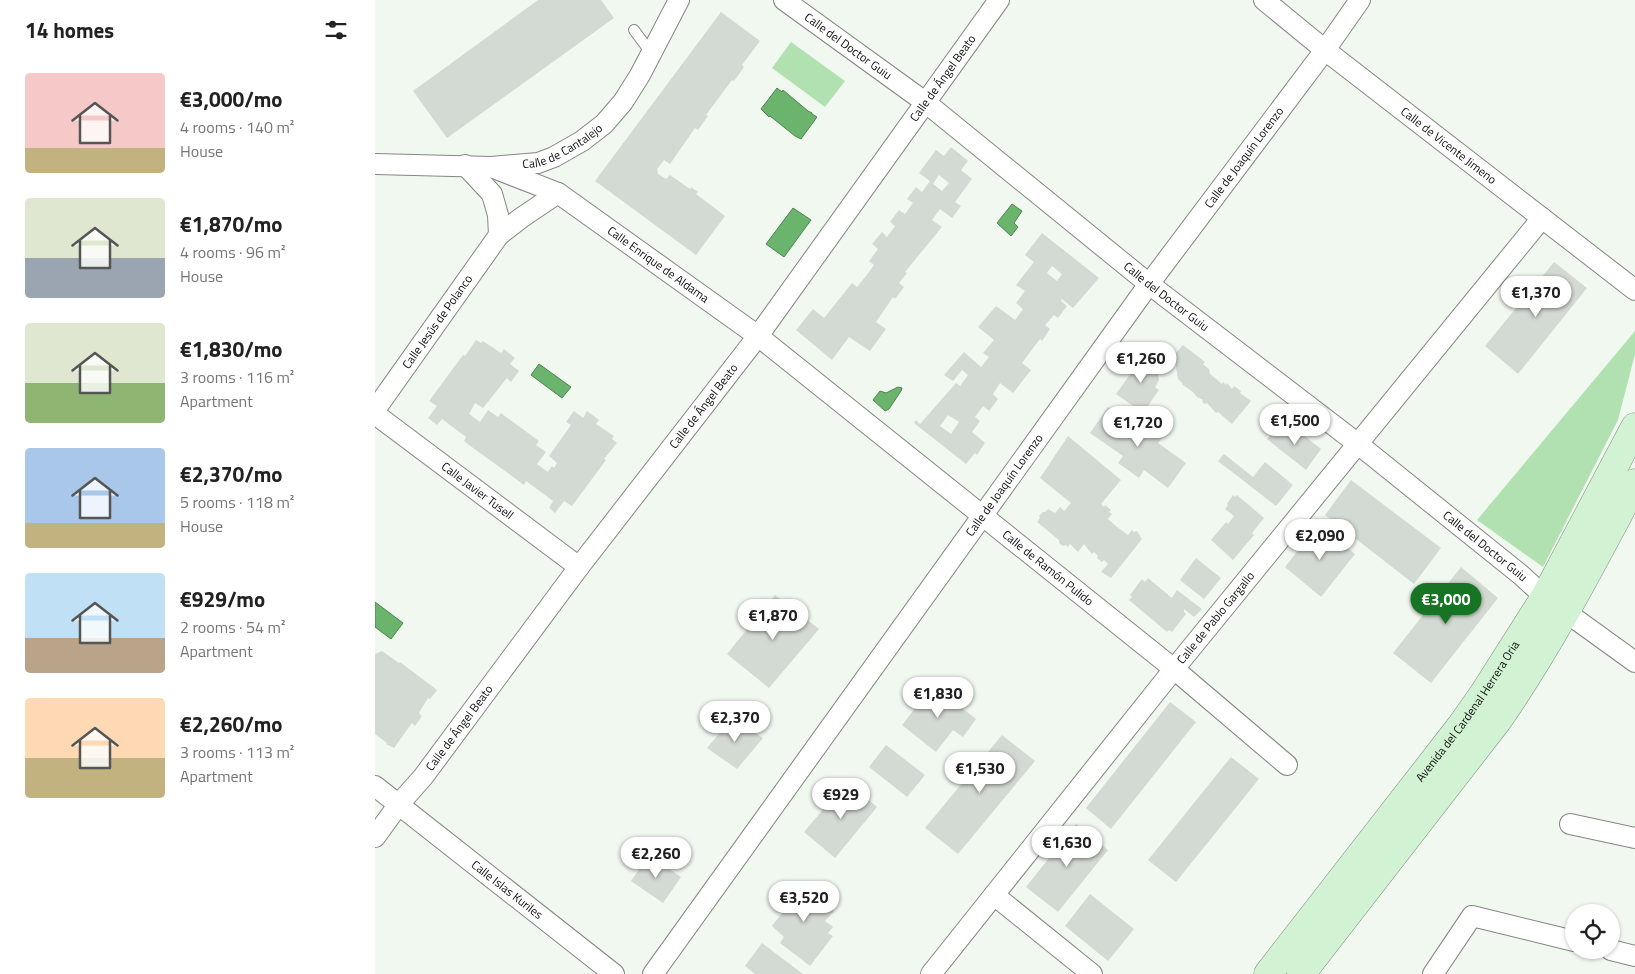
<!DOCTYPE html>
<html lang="en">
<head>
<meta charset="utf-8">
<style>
	:root { --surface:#fff; --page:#f6f6f6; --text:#222; --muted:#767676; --accent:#167423 }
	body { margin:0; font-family:"Titillium Web",sans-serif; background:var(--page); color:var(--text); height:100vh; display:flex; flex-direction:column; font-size:19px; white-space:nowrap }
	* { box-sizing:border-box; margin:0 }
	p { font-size:16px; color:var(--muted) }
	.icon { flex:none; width:28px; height:28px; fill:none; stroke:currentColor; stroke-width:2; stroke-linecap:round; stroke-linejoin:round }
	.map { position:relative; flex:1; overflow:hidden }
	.drawer { display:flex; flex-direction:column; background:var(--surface); width:375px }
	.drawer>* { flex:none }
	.tools { position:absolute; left:1190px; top:904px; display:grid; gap:10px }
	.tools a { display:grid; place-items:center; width:55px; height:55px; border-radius:50%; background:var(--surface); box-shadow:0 1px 4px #0004; font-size:25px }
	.price { position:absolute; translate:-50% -42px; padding:0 11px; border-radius:18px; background:#fff; color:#222; font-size:16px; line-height:32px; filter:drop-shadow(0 1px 2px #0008) }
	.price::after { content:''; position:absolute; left:50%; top:30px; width:15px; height:11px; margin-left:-8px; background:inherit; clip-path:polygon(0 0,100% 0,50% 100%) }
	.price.selected { background:var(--accent); color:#fff }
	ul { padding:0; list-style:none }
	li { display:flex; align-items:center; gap:15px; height:125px; padding:0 25px }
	li span { display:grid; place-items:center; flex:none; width:140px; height:100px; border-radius:5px; color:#555 }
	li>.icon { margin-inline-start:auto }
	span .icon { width:60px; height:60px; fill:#fffc; stroke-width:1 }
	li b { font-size:21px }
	h2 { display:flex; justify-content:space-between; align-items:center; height:60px; padding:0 25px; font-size:21px }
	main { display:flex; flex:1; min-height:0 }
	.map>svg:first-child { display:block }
	.green { fill:#b1e1b1 }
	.water { fill:#6bb46d; stroke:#4f8350 }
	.building { fill:#d3dad3; fill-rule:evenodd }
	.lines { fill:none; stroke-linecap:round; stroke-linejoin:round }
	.service-casing { stroke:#828881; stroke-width:12 }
	.minor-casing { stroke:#828881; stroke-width:22 }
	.secondary-casing { stroke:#828881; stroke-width:29 }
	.service { stroke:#fff; stroke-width:10 }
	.minor { stroke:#fff; stroke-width:20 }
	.secondary { stroke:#d2f2d4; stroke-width:28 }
	.labels { text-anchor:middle; stroke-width:4; stroke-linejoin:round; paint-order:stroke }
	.street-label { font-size:12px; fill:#0d100d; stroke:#fff }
</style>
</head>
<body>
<main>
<section class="drawer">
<h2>14 homes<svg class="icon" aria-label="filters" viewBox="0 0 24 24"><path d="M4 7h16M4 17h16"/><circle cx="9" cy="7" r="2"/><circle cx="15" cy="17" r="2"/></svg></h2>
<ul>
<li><span style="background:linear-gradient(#f6c9c9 75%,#c2b280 0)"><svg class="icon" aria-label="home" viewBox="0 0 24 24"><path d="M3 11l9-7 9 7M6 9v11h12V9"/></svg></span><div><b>€3,000/mo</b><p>4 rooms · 140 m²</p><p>House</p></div></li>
<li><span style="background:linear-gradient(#dfe7d0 60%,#9aa5b1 0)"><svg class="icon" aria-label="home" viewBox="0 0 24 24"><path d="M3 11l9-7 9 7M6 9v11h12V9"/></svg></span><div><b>€1,870/mo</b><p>4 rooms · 96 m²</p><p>House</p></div></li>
<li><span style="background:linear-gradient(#dfe7d0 60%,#8fb573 0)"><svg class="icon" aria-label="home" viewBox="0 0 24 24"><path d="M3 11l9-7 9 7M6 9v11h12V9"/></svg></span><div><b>€1,830/mo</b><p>3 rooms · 116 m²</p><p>Apartment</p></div></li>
<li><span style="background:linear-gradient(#a9c7e8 75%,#c2b280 0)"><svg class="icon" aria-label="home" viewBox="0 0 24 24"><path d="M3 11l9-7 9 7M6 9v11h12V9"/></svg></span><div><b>€2,370/mo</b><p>5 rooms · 118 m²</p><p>House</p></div></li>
<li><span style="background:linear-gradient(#bfe0f5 65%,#b9a48a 0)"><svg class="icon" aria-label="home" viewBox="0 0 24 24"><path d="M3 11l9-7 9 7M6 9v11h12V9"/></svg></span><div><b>€929/mo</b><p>2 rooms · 54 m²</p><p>Apartment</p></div></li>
<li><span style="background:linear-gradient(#ffd9b3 60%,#c2b280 0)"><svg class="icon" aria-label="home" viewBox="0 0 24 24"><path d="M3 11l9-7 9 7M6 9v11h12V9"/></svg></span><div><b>€2,260/mo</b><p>3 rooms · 113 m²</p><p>Apartment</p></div></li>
</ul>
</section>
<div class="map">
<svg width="1260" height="974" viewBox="0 0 1260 974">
	<rect width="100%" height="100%" fill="#f0f8f0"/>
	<path class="green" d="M 416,42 L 470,81 L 450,107 L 397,68 Z
		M 1260,331 L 1260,354 L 1243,420 L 1168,567 L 1102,520 Z"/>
	<path class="water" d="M 402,88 L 407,92 L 408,90 L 433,111 L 437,113 L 437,114 L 442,117 L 426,139 L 420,136 L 395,116 L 394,117 L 386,109 Z
		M 637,204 L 647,211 L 639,223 L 643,227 L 636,236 L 622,223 Z
		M 418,208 L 436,220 L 409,257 L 391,244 Z
		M 164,364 L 196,387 L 187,398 L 156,375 Z
		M 523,387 L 527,388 L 526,391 L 514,409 L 510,411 L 498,400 L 505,391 L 511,393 Z
		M 0,602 L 28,623 L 16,639 L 0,627 Z"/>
	<path class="building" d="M 163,0 L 226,0 L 239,18 L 72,138 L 38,91 Z
		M 346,12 L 385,41 L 367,65 L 369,67 L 359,81 L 357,80 L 331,115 L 333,116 L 323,130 L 320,128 L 295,164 L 289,160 L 282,169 L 283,174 L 291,179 L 295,175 L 315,189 L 316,187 L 323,192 L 321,194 L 350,216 L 321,255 L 220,181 Z
		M 576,147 L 593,161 L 586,170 L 597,179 L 580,202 L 586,206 L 577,218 L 565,209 L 557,220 L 567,227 L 530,272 L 532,273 L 524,283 L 529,287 L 520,299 L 518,297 L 501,322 L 511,329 L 495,351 L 474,337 L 457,360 L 421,330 L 438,309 L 449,318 L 477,283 L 482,287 L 491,276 L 499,265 L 494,261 L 503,249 L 497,244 L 507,232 L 512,237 L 520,226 L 515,222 L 524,210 L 530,214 L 538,203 L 532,199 L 541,187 L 547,192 L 555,181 L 544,173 L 561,150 L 569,156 ZM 564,175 L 574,183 L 567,191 L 558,184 Z
		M 667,233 L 724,278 L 698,308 L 687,299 L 686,301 L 692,306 L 683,318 L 679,315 L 670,325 L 675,329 L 667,341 L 665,339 L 647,363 L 656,370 L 638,393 L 625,383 L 618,394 L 623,399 L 614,411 L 608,406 L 600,417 L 605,421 L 597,432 L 610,443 L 602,455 L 600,453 L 591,464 L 539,423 L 541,420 L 545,424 L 581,383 L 585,386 L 593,375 L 587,370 L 578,381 L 569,375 L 589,352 L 606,367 L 614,357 L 608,353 L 619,340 L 603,327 L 621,306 L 640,320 L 648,309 L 641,303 L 650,291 L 641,285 L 659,262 L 650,255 ZM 677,266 L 687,274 L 682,281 L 672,273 ZM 573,415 L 584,422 L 576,434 L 565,426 Z
		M 1179,262 L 1212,288 L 1143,374 L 1110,346 Z
		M 101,340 L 106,343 L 108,341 L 126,353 L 129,349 L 140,358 L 135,364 L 144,371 L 136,382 L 132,378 L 108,408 L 100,403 L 94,414 L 105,422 L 113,410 L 123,417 L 126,413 L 164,441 L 161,445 L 171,452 L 162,464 L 173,472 L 177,466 L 179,468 L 182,463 L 174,456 L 196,425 L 191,422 L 199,411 L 208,418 L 212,411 L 224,420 L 221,424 L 239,436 L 237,439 L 242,443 L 229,459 L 231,460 L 197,506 L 189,501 L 180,513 L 174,508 L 178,501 L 151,481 L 149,485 L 94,445 L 89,441 L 91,437 L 67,419 L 62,425 L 53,418 L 62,406 L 54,401 L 88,355 L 90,356 Z
		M 808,345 L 830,362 L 828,364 L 834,369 L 835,374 L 847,384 L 848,382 L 851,385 L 852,383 L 857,389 L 859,386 L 866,391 L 865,393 L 876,401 L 857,424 L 843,412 L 841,413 L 832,403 L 830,404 L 827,402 L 828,400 L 822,397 L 818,392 L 808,385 L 807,383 L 803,379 L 799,355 Z
		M 771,352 L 781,358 L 777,364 L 782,367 L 780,371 L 783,374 L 784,380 L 780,387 L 784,390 L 768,413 L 741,394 Z
		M 733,407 L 767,431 L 770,426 L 787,438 L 783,443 L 811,463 L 793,488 L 769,470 L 764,478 L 743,463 L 748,456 L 715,433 Z
		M 914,423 L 946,449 L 931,470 L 892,439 L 901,428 L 907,433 Z
		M 693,436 L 746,480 L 726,504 L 729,507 L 730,505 L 736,510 L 734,512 L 737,514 L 733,519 L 742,527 L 753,535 L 757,530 L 759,532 L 762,531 L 767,539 L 736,578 L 726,572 L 733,564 L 729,560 L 727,562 L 722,558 L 723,556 L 719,552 L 717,554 L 709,544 L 703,552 L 695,544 L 693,547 L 691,545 L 688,546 L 684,543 L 684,540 L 662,522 L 665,518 L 664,516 L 668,512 L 670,512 L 673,509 L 680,513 L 685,507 L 689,511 L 696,503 L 665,478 Z
		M 849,454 L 878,477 L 890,462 L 918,485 L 901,506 L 843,461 Z
		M 976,480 L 1066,548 L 1039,584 L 950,515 Z
		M 858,495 L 860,497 L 862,495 L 889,518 L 877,533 L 879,535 L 858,560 L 836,540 L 851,522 L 853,524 L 859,516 L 850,509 L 853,505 L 852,504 Z
		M 943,525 L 980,554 L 946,597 L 910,567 Z
		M 821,558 L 846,578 L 829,599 L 805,580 Z
		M 1086,567 L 1123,598 L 1056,683 L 1018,653 Z
		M 773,578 L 797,598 L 802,590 L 827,609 L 819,617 L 809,609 L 809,612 L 811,614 L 797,632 L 794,630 L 792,632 L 754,600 L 757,597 L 755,595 L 767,579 L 770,582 Z
		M 400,595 L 444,629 L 394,688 L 352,654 Z
		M 7,651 L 24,663 L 25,662 L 62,690 L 55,699 L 53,698 L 48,706 L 44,713 L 47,716 L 40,726 L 37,723 L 19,748 L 11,744 L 12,743 L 0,734 L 0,654 Z
		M 558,685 L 601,719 L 588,737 L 578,730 L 561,752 L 527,725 Z
		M 795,702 L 821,722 L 736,829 L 711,808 Z
		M 358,717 L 388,738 L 362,769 L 332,748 Z
		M 627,735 L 660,761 L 583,854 L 550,828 Z
		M 511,745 L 550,775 L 532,797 L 494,767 Z
		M 856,757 L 884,779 L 801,882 L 773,860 Z
		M 472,781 L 502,807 L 460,858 L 429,832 Z
		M 701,824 L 733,850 L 683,912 L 651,887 Z
		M 274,855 L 306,877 L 288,903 L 256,881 Z
		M 416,883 L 424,889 L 427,885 L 459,911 L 450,921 L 458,927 L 453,933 L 458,936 L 435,966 L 405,943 L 409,937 L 397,926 L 411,908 L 402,901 Z
		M 715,894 L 759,929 L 733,961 L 690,926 Z
		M 387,943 L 428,974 L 380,974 L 370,966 Z"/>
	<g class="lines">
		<defs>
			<path id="service" d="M 259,30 L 276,53"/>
			<g id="minor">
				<path id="s1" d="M 409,0 L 550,102 L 774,284 L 983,444 L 1146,575 L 1170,597 L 1260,662"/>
				<path id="s2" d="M 889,0 L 950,50 L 1260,290"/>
				<path id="s3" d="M 0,164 L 116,167 L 163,163 L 179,157 L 207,141 L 229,124 L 248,102 L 265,75 L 304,0"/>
				<path d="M 90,165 L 117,194 L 123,215 L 124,235"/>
				<path id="s4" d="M 116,167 L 183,193 L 383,336 L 799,669 L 912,765"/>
				<path id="s5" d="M 0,410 L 124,235 L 146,218 L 183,193"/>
				<path id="s6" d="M 0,414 L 204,567"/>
				<path id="s7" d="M 0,786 L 239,974"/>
				<path d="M 1195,824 L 1260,838"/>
				<path id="s8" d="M 0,837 L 24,804 L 48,777 L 204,567 L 383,336 L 624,0"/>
				<path d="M 619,895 L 717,974"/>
				<path d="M 1236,950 L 1260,956"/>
				<path id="s9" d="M 278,974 L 774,284 L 950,50 L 985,0"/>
				<path id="s10" d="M 556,974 L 799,669 L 1167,218"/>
				<path d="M 1058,974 L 1097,916 L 1199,941"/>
			</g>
			<g id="secondary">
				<path id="s11" d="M 893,974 L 1085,727 L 1109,693 L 1170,597 L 1260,427"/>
				<path d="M 926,974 L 1123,720 C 1175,645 1217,564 1260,483"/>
			</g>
		</defs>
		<use href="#service" class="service-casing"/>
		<use href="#minor" class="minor-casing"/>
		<use href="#secondary" class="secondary-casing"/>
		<use href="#service" class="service"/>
		<use href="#minor" class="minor"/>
		<use href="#secondary" class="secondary"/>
	</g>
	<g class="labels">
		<g class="street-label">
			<text dy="4" stroke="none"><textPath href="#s1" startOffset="79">Calle del Doctor Guiu</textPath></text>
			<text dy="4" stroke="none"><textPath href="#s8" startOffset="948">Calle de Ángel Beato</textPath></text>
			<text dy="4" stroke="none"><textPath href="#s3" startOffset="192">Calle de Cantalejo</textPath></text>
			<text dy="4" stroke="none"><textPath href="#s2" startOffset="235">Calle de Vicente Jimeno</textPath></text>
			<text dy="4" stroke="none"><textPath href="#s9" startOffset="1008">Calle de Joaquín Lorenzo</textPath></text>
			<text dy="4" stroke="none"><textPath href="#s4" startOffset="195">Calle Enrique de Aldama</textPath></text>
			<text dy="4" stroke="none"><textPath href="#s1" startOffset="484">Calle del Doctor Guiu</textPath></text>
			<text dy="4" stroke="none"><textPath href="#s5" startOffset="108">Calle Jesús de Polanco</textPath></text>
			<text dy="4" stroke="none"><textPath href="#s8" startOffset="542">Calle de Ángel Beato</textPath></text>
			<text dy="4" stroke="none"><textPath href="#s9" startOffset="602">Calle de Joaquín Lorenzo</textPath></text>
			<text dy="4" stroke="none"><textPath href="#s6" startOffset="128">Calle Javier Tusell</textPath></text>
			<text dy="4" stroke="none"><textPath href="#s1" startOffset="889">Calle del Doctor Guiu</textPath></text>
			<text dy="4" stroke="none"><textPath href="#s4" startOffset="689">Calle de Ramón Pulido</textPath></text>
			<text dy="4" stroke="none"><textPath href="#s10" startOffset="456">Calle de Pablo Gargallo</textPath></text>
			<text dy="4" stroke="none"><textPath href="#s11" startOffset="330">Avenida del Cardenal Herrera Oria</textPath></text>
			<text dy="4" stroke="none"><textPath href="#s8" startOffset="138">Calle de Ángel Beato</textPath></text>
			<text dy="4" stroke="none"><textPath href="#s7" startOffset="168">Calle Islas Kuriles</textPath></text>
		</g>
	</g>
</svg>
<div class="tools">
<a><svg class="icon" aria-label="locate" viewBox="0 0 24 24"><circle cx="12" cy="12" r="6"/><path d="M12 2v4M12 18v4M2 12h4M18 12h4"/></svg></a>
</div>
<b class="price" style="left:1161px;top:318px">€1,370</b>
<b class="price" style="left:766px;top:384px">€1,260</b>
<b class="price" style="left:920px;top:446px">€1,500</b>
<b class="price" style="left:763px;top:448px">€1,720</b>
<b class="price" style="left:945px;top:561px">€2,090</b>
<b class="price selected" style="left:1071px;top:625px">€3,000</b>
<b class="price" style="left:398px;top:641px">€1,870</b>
<b class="price" style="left:563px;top:719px">€1,830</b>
<b class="price" style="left:360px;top:743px">€2,370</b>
<b class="price" style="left:605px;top:794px">€1,530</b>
<b class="price" style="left:466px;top:820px">€929</b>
<b class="price" style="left:692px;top:868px">€1,630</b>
<b class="price" style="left:281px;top:879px">€2,260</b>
<b class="price" style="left:429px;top:923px">€3,520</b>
</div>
</main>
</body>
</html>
